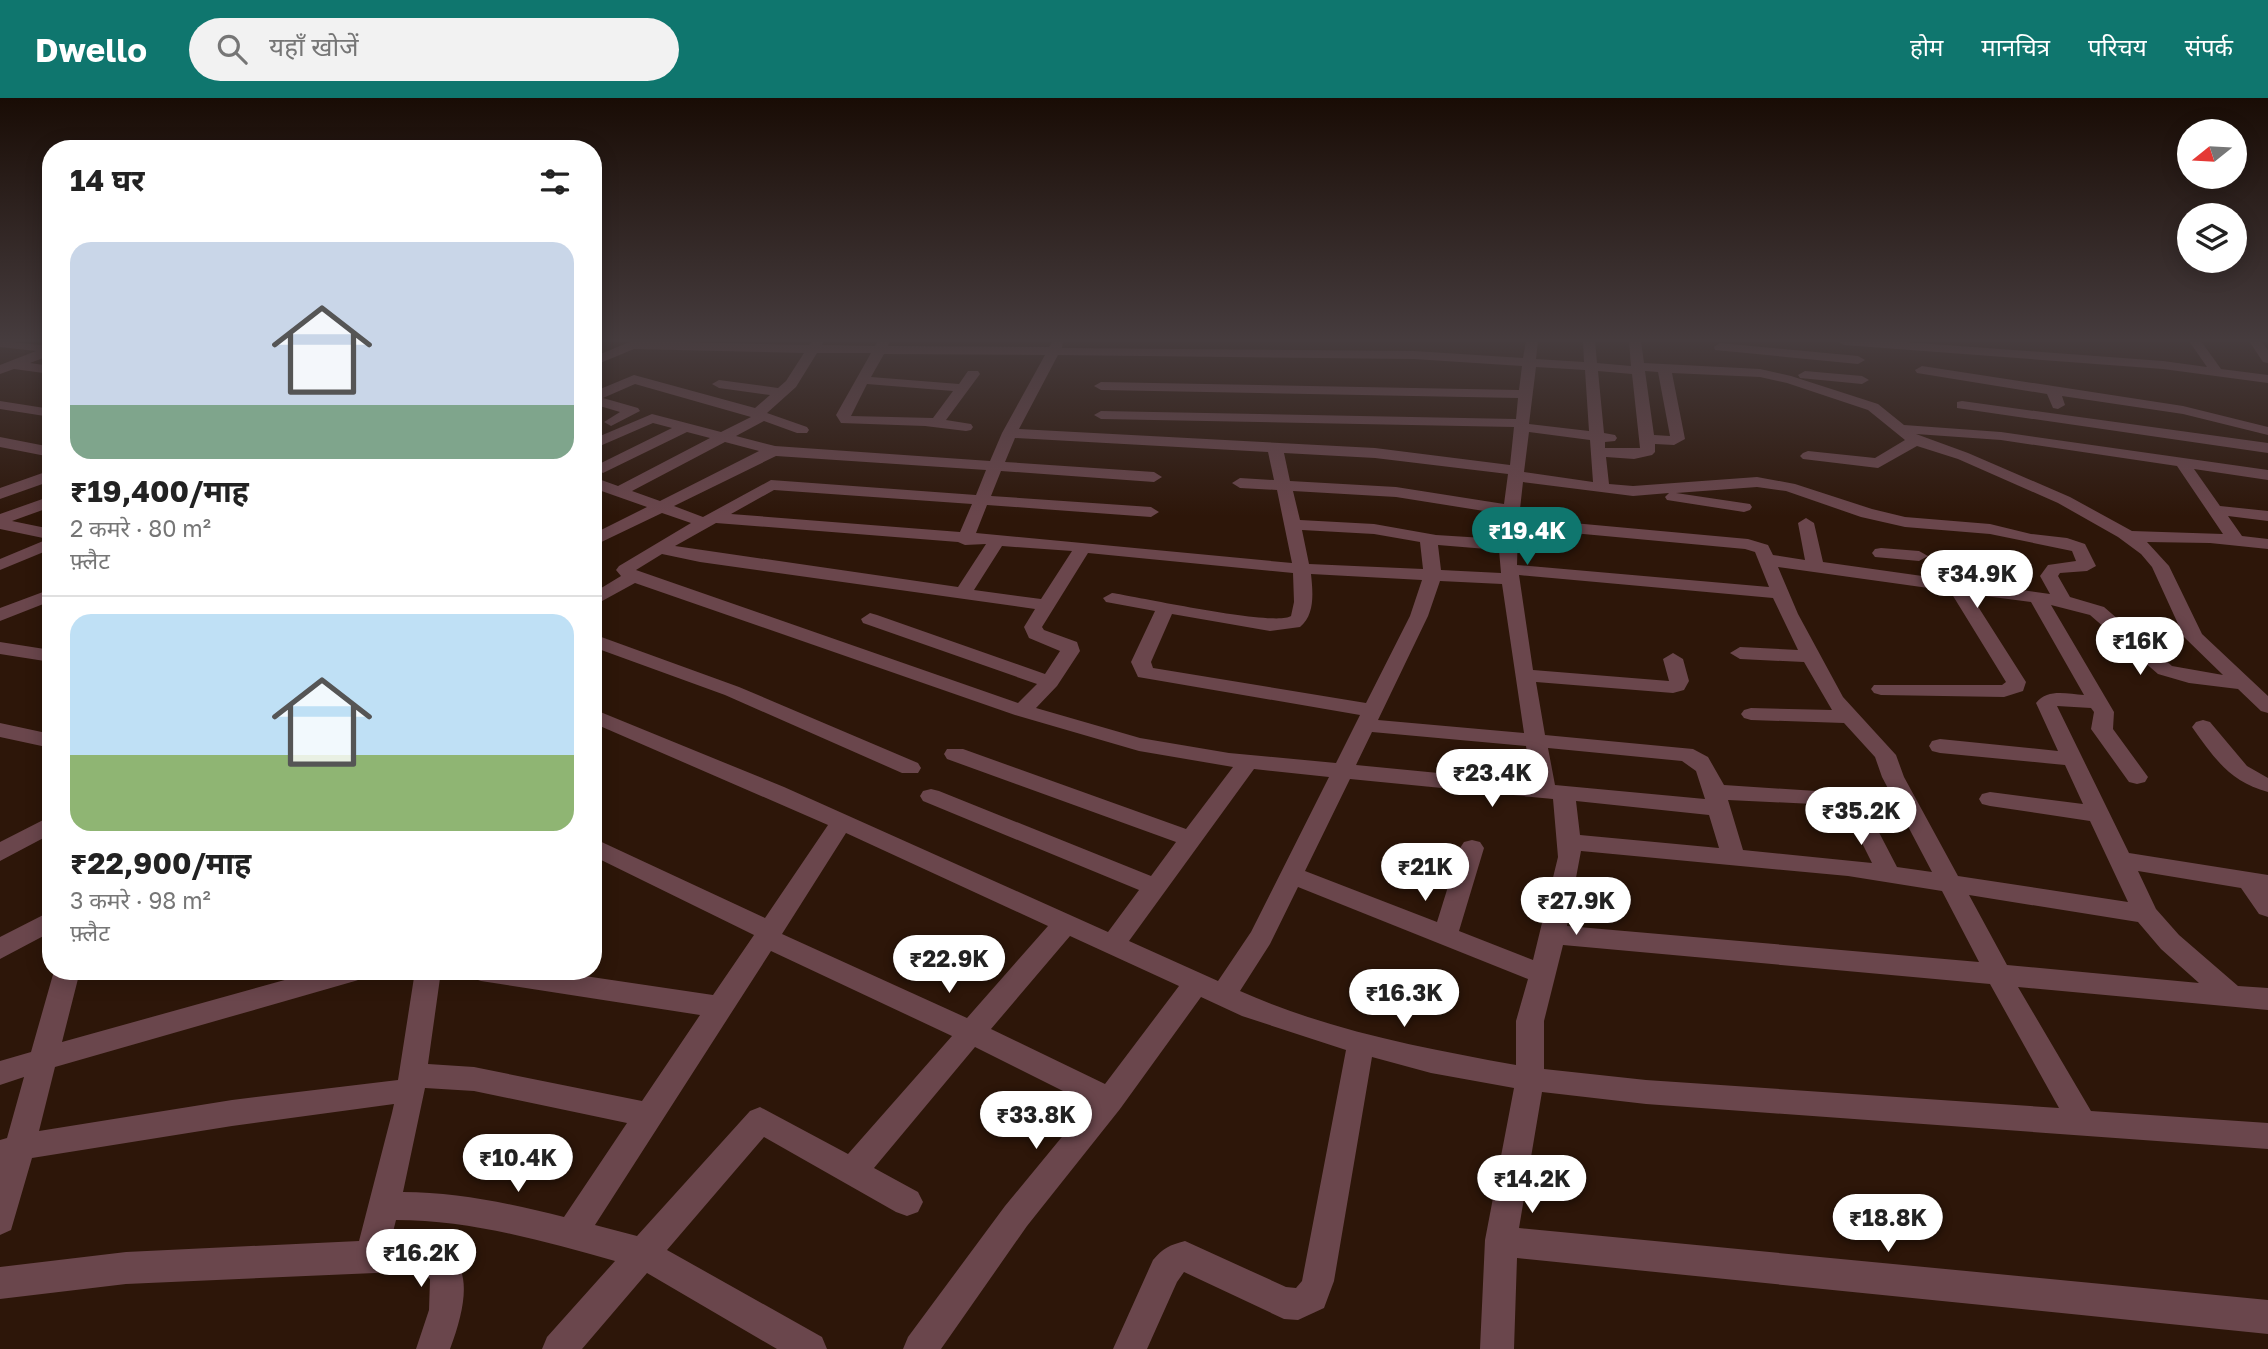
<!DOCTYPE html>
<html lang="hi">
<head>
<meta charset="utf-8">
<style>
	:root { --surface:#fff; --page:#f2f2f2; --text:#222; --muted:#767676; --line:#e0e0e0; --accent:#0f766e }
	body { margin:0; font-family:"Golos Text","Noto Sans Devanagari",sans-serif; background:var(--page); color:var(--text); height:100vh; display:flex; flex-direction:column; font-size:26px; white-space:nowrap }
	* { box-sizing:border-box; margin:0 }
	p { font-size:23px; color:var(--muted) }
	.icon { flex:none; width:38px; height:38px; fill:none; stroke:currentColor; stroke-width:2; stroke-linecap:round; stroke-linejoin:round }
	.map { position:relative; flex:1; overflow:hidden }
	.drawer { position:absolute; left:42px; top:42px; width:560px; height:840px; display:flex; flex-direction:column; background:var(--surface); border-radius:28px; box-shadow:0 4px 18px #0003 }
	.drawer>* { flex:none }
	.needle { width:46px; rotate:252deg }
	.fabs { position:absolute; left:2177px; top:21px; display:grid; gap:14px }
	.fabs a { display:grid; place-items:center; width:70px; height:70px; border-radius:50%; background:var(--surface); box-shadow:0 4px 18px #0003; font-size:35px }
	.price { position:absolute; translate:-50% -60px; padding:0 16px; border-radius:24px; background:#fff; color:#222; font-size:23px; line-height:46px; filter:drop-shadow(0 2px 4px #0008) }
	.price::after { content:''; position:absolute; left:50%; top:42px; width:21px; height:16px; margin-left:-10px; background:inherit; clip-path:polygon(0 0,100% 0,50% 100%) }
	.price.current { background:var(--accent); color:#fff }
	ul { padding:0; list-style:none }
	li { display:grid; align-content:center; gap:14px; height:371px; padding:0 28px }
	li+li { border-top:2px solid var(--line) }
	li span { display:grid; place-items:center; height:217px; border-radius:21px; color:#555 }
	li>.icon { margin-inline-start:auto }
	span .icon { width:126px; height:126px; fill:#fffc; stroke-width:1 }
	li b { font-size:30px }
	h2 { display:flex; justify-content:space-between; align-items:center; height:84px; padding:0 28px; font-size:30px }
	header { display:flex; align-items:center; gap:42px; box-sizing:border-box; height:98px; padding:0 35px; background:var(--accent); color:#fff }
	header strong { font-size:33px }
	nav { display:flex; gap:38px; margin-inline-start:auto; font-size:24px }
	.search { width:490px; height:63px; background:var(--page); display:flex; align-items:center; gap:18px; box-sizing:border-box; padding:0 24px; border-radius:38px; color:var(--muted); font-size:26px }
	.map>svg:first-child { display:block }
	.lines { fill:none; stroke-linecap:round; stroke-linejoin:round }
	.minor { fill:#6a464c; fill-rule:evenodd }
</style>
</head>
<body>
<header>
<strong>Dwello</strong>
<div class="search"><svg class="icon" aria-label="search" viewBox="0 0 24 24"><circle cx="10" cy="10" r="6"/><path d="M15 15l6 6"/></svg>यहाँ खोजें</div>
<nav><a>होम</a><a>मानचित्र</a><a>परिचय</a><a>संपर्क</a></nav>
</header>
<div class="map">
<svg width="2268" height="1251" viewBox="0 0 2268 1251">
	<rect width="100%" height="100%" fill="#2d1609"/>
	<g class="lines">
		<path class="minor" d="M 0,243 L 51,248 L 51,257 L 30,265 L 51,268 L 51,276 L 14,271 L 0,276 L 0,267 L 36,253 L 0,249 Z
			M 632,243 L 809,247 L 812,243 L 824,243 L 822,247 L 875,248 L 878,243 L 890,243 L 888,248 L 1049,249 L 1053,243 L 1063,243 L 1062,250 L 1414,253 L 1523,260 L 1526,243 L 1538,243 L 1536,261 L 1584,264 L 1583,243 L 1595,243 L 1597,265 L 1631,268 L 1629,243 L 1641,243 L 1644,265 L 1760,271 L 1791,278 L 1878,306 L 1904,327 L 2001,334 L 2268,372 L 2268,382 L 2194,371 L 2220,408 L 2268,413 L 2268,423 L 2228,418 L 2242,438 L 2268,441 L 2268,451 L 2210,445 L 2147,444 L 2169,468 L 2202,536 L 2268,598 L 2268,615 L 2261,613 L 2238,591 L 2189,585 L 2158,576 L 2090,517 L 2051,507 L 2114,614 L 2113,631 L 2148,679 L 2145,684 L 2137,686 L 2129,684 L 2091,631 L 2094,614 L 2091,610 L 2057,608 L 2129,755 L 2268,777 L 2268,819 L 2259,816 L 2241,790 L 2138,773 L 2156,811 L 2179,837 L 2238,888 L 2268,890 L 2268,912 L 2018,889 L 2091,1013 L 2268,1025 L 2268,1051 L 1646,1006 L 1542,994 L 1519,1130 L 2268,1202 L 2268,1236 L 1517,1160 L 1514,1251 L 1480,1251 L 1485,1142 L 1514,990 L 1431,975 L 1372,959 L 1334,1183 L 1324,1210 L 1298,1222 L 1284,1221 L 1184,1174 L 1177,1184 L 1147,1251 L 1113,1251 L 1153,1162 C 1163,1150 1170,1147 1185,1143 L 1286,1189 L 1296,1190 L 1302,1183 L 1346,952 L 1242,918 L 1201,899 L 1120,1011 L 1027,1128 L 941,1251 L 903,1251 L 908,1239 L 1005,1108 L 1089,1006 L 975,949 L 874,1070 L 918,1094 L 923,1104 L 918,1114 L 907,1118 L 896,1114 L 764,1039 L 667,1152 L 822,1239 L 827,1251 L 777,1251 L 647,1175 L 582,1251 L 542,1251 L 547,1239 L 615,1163 C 543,1143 471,1122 396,1122 L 391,1142 C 474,1139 474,1187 450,1251 L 416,1251 L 429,1212 L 430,1181 L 421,1173 L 126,1186 L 0,1201 L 0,1169 L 126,1154 L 359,1143 L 392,1015 L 394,1006 L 232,1028 L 32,1060 L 11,1132 L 0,1137 L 0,1042 L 7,1040 L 24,979 L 0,987 L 0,963 L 31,954 L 54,873 L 80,873 L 62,944 L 317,873 L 368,873 L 364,880 L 355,883 L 55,969 L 39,1033 L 232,1002 L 398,982 L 415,873 L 441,873 L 428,966 L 474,969 L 642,1003 L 700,917 L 481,883 L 472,880 L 468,873 L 551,873 L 713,897 L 754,837 L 593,758 L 593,740 L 765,820 L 828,727 L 593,625 L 593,611 L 784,689 L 1108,834 L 1139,792 L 923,703 L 920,698 L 923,693 L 931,691 L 939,693 L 1151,778 L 1176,744 L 947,661 L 944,656 L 947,651 L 963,651 L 1186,731 L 1233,669 L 1139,653 L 1015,617 L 635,485 L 593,508 L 593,495 L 621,478 L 616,472 L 619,468 L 691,425 L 662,415 L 593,448 L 593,436 L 647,409 L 593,390 L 593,379 L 618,388 L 710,340 L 687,334 L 603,375 L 595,370 L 597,367 L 672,330 L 653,325 L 593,351 L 593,341 L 652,316 L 721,334 L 751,319 L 635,286 L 603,300 L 638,310 L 640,313 L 611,328 L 604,324 L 620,314 L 593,306 L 593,294 L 634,277 L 755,310 L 770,297 L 719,290 L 712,286 L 719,282 L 778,290 L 786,283 L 804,255 L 634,251 L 593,268 L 593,259 ZM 817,255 L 871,255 L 836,317 L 841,325 L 925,328 L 966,333 L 971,332 L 973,329 L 971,326 L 946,322 L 980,276 L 978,273 L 968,273 L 959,286 L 871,279 L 884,256 L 1045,257 L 1002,335 L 990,363 L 775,348 L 736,338 L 764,323 L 797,335 L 807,335 L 809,332 L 807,329 L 767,315 L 796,289 ZM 1058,257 L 1414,261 L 1522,268 L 1519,292 L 1101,284 L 1094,288 L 1101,292 L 1518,300 L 1516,321 L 1101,313 L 1094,317 L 1101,321 L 1514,329 L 1510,367 L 1375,350 L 1019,331 ZM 1536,269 L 1585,272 L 1589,333 L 1529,326 ZM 1598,273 L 1632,276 L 1640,350 L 1605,350 L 1605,344 L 1615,343 L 1617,340 L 1615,337 L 1604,335 ZM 1645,273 L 1658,274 L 1670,338 L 1654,337 ZM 1672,275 L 1760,279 L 1787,285 L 1868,312 L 1905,342 L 1875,360 L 1808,353 L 1803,355 L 1800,358 L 1803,361 L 1878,370 L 1917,348 L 1958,361 L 2058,405 L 2118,439 L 2141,456 L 2152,469 L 2184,539 L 2223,577 L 2172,568 L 2104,509 L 2070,499 L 2058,478 L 2060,475 L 2087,473 L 2096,468 L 2085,446 L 2067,440 L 2031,436 L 1990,426 L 1905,419 L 1872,411 L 1795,386 L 1757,379 L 1633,388 L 1609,386 L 1606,359 L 1634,361 L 1652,357 L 1655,354 L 1655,346 L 1674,347 L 1685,341 ZM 867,286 L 953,293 L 933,320 L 851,318 ZM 1529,334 L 1590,342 L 1593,384 L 1524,374 ZM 1916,336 L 2001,342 L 2177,368 L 2223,436 L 2132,433 L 2070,399 L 1968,355 ZM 1015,340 L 1268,354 L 1274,382 L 1240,380 L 1232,385 L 1240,390 L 1277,392 L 1292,465 L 976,435 L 987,407 L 1151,419 L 1159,414 L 1151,409 L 991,398 L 1001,373 L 1154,384 L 1162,379 L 1154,374 L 1005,364 ZM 725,344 L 759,353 L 660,403 L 632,393 ZM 1284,355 L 1375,360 L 1508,376 L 1504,406 L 1396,389 L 1290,383 ZM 776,358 L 986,372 L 976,397 L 771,382 L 703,419 L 674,408 ZM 1523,384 L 1633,398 L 1669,395 L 1665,399 L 1667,402 L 1744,414 L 1750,412 L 1752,409 L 1750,406 L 1676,395 L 1757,389 L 1786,393 L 1861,419 L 1905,429 L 1990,436 L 2072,453 L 2076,463 L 2048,467 L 2040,478 L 2050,496 L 1823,464 L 1814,425 L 1806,420 L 1798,425 L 1805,462 L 1773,457 L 1768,447 L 1748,441 L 1519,420 ZM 774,392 L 972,406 L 960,434 L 731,416 ZM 1293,393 L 1396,399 L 1503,416 L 1500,441 L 1436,437 L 1374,426 L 1300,422 ZM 716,425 L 958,444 L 965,447 L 986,446 L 958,489 L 675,448 ZM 1518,430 L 1745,451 L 1755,454 L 1769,489 L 1517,467 ZM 1302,432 L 1374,436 L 1420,444 L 1423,471 L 1309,466 ZM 1438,447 L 1499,452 L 1501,475 L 1441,472 ZM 1002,448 L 1072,453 L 1041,501 L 974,492 ZM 1088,455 L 1293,475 L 1294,504 L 1291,518 C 1276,529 1139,499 1112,495 L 1103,500 L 1106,504 L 1155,513 L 1131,564 L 1138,579 L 1360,617 L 1336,665 L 1229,655 L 1140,640 L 1036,610 L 1057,588 L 1080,553 L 1077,544 L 1044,532 L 1042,529 ZM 662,456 L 700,464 L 1035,511 L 1024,529 L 1029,540 L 1060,553 L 1045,576 L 877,517 L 870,515 L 861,521 L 863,525 L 1037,586 L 1018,605 L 636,472 ZM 1778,469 L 1950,493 L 2006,584 L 2002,587 L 1874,587 L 1871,591 L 1874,595 L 1881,597 L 2004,599 L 2023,593 L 2026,584 L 1970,496 L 2031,504 L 2084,597 C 2067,596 2048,590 2036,605 L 2058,653 L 1940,641 L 1932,643 L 1929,648 L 1932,653 L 1940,655 L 2065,667 L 2083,706 L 1990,694 L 1982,696 L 1979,701 L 1982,706 L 1990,708 L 2090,723 L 2128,804 L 1958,778 L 1904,679 L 1896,657 L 1843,599 L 1798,516 ZM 1311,476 L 1422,482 L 1410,518 L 1366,605 L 1153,570 L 1151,564 L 1172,516 L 1270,533 L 1300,529 C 1315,517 1313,495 1311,476 ZM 1519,477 L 1773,500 L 1798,552 L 1740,549 L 1730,555 L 1740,561 L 1804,564 L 1832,612 L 1751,610 L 1744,612 L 1741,616 L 1744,620 L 1751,622 L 1844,625 L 1875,659 L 1882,679 L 1932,774 L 1897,769 L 1871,719 L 1847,695 L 1724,687 L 1708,659 L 1693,651 L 1545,637 L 1536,584 L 1673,595 L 1684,592 L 1689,583 L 1683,561 L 1673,555 L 1663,561 L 1669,583 L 1533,572 ZM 1440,483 L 1502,486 L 1524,635 L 1378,622 L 1428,518 ZM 1372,634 L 1526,648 L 1532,684 L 1356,667 ZM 1548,650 L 1682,663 L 1696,673 L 1705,701 L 1555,687 ZM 1254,671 L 1329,679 L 1251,834 L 1218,883 L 1129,843 ZM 1350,681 L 1553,701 L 1558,759 L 1533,862 L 1459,833 L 1484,750 L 1480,744 L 1472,742 L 1464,744 L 1460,750 L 1437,824 L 1305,773 ZM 1728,702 L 1834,707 L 1854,729 L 1872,765 L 1743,752 ZM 1576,703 L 1709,717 L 1719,750 L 1580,737 ZM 846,735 L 1048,828 L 967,920 L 782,836 ZM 1581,753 L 1848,778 L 1942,793 L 1979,864 L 1567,828 ZM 1298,789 L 1528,881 L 1516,923 L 1516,967 C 1422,950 1327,932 1240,893 L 1270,846 ZM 1969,797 L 2138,824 L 2161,851 L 2199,885 L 2007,867 ZM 1070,838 L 1179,888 L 1105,986 L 991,931 ZM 1563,847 L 1990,886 L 2059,1010 L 1646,982 L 1544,971 L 1544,923 ZM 771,853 L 952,938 L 848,1056 L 760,1009 L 750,1013 L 637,1138 L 595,1127 ZM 425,990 L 474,993 L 627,1025 L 564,1119 C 512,1106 457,1094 403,1094 Z
			M 1838,243 L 1891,243 L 2163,263 L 2207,269 L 2189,243 L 2201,243 L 2221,271 L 2268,277 L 2268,285 L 2163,271 L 1844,247 Z
			M 2249,243 L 2261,243 L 2268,252 L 2268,265 L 2263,264 Z
			M 1720,245 L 1858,258 L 1865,262 L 1858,266 L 1715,252 L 1714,249 Z
			M 1922,268 L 2183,308 L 2268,329 L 2268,337 L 2183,316 L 2062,298 L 2065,307 L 2058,311 L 2053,310 L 2047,296 L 1917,275 L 1915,272 Z
			M 1805,273 L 1862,278 L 1869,282 L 1862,286 L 1800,280 L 1798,277 Z
			M 0,303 L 51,311 L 51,319 L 0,311 Z
			M 1962,303 L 2268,345 L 2268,355 L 1957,310 L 1957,304 Z
			M 0,339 L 51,349 L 51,359 L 0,349 Z
			M 51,372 L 51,383 L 0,401 L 0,390 Z
			M 51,398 L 51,409 L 12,423 L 51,431 L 51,451 L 0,472 L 0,461 L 48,441 L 0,431 L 0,416 Z
			M 1881,450 L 1919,453 L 1928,458 L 1919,463 L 1875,459 L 1872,455 L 1875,451 Z
			M 51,491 L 51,503 L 0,523 L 0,510 Z
			M 593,536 L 739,589 L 918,665 L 921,670 L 918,675 L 902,675 L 725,597 L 593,549 Z
			M 0,544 L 51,552 L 51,564 L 0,556 Z
			M 2203,622 L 2210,624 L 2247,668 L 2268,680 L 2268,694 C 2230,684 2214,660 2192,629 L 2196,624 Z
			M 0,625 L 51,636 L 51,650 L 0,639 Z
			M 51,718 L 51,736 L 0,763 L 0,744 Z
			M 51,813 L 51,834 L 0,861 L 0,839 Z"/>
	</g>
	<linearGradient id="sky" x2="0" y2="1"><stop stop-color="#190c05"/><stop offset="0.58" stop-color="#463c3e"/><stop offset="1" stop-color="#463c3e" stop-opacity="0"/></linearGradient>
	<rect width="2268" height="418" fill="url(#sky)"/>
</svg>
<div class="fabs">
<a><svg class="needle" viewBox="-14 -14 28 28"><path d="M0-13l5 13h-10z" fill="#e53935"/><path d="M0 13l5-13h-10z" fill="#767676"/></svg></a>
<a><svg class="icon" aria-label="layers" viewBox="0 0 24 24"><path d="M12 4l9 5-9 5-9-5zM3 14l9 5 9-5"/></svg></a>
</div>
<b class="price current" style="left:1527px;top:469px">₹19.4K</b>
<b class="price" style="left:1977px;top:512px">₹34.9K</b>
<b class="price" style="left:2140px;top:579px">₹16K</b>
<b class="price" style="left:1492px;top:711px">₹23.4K</b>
<b class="price" style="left:1861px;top:749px">₹35.2K</b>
<b class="price" style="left:1425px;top:805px">₹21K</b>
<b class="price" style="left:1576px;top:839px">₹27.9K</b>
<b class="price" style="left:949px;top:897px">₹22.9K</b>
<b class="price" style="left:1404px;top:931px">₹16.3K</b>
<b class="price" style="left:1036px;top:1053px">₹33.8K</b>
<b class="price" style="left:518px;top:1096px">₹10.4K</b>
<b class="price" style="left:1532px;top:1117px">₹14.2K</b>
<b class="price" style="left:1888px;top:1156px">₹18.8K</b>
<b class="price" style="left:421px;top:1191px">₹16.2K</b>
<section class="drawer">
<h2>14 घर<svg class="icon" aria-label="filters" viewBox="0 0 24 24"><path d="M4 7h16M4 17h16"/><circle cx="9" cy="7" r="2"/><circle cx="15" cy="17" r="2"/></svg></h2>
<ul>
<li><span style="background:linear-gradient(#c9d6e8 75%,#7fa58c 0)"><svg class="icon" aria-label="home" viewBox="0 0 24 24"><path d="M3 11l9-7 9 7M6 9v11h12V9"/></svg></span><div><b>₹19,400/माह</b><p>2 कमरे · 80 m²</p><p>फ़्लैट</p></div></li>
<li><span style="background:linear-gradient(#bfe0f5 65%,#8fb573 0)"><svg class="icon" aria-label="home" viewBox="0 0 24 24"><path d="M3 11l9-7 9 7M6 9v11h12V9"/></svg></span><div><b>₹22,900/माह</b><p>3 कमरे · 98 m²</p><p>फ़्लैट</p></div></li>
</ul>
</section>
</div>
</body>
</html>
